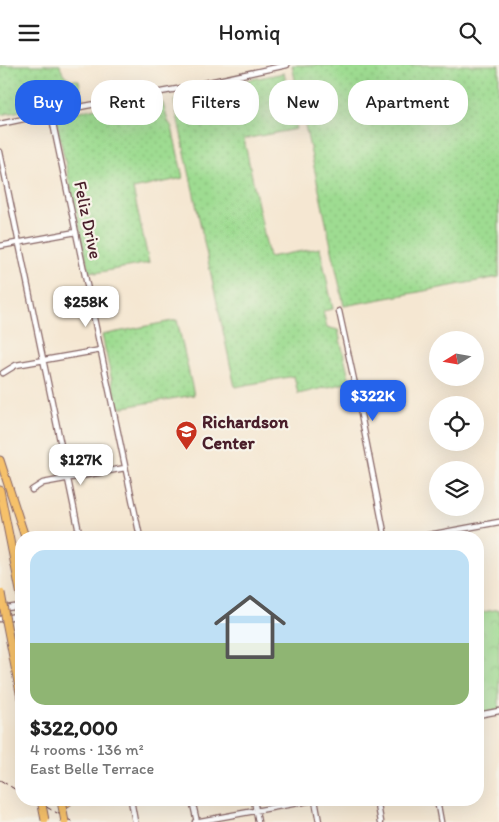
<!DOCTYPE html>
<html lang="en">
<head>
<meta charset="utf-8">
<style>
	:root { --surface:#fff; --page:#f2f2f2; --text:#222; --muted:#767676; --accent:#2563eb }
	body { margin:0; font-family:Itim,sans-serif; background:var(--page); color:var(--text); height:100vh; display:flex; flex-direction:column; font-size:19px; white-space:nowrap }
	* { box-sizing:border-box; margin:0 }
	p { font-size:16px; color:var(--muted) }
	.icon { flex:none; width:28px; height:28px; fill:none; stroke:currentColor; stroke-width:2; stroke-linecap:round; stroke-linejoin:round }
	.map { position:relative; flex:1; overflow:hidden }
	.panel { position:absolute; left:15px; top:466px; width:469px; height:275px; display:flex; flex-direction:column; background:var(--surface); border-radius:20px; box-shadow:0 5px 20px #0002 }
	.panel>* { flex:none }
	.banner { position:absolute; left:15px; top:15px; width:470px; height:45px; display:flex; gap:10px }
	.needle { width:32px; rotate:259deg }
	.buttons { position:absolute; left:429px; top:266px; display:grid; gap:10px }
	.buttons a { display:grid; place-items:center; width:55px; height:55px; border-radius:50%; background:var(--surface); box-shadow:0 5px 20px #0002; font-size:25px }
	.price { position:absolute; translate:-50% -42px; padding:0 11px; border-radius:10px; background:#fff; color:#222; font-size:16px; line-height:32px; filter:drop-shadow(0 1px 2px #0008) }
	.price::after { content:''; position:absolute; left:50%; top:30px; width:15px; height:11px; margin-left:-8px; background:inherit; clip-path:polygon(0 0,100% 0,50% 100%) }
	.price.current { background:var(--accent); color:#fff }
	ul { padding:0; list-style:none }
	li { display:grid; align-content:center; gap:10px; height:265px; padding:0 15px }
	li span { display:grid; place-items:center; height:155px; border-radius:15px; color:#555 }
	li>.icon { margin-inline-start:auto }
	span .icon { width:90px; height:90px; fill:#fffc; stroke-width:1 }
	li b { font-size:21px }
	.pill { padding:0 18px; border-radius:20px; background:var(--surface); box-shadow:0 5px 20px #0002; font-size:18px; line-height:45px }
	.pill.current { background:var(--accent); color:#fff }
	header { display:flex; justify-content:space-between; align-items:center; height:65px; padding:0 15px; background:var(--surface); font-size:22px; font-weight:600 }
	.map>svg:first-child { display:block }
	.grass { fill:url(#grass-dots); stroke:#747e5e }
	.park { fill:url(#park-crowns); stroke:#747e5e }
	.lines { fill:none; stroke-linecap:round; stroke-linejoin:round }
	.minor-casing { stroke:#866565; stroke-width:7 }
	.highway-casing { stroke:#866565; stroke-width:9 }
	.minor { stroke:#fff; stroke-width:4.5 }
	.highway { stroke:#f6c16b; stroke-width:7 }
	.rail { stroke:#4a1f2b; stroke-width:1; stroke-dasharray:8 4; stroke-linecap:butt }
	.highway-bridge-casing { stroke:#866565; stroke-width:9; stroke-linecap:butt }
	.highway-bridge { stroke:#f6c16b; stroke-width:7 }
	.labels { text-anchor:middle; stroke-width:4.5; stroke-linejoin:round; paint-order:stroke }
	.street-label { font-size:18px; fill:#4a1f2b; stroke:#f7f3e8 }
	.poi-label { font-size:18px; font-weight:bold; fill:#4a1f2b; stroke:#f7f3e8; text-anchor:start }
</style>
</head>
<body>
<header><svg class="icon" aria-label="menu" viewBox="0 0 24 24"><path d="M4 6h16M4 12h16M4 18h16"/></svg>Homiq<svg class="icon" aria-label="search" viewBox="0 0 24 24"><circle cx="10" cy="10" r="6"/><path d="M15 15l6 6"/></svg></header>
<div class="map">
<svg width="499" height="757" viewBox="0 0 499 757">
	<defs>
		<pattern id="grass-dots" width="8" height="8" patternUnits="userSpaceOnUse" patternTransform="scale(1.25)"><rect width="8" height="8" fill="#9edc91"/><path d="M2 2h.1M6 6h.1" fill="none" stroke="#8abc7d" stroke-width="1.8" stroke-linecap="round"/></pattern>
		<pattern id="park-crowns" width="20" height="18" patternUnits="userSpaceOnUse" patternTransform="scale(1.25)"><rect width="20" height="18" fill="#9edc91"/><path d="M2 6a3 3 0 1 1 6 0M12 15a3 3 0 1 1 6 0" fill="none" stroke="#8abc7d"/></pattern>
	</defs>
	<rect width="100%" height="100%" fill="#f7f3e8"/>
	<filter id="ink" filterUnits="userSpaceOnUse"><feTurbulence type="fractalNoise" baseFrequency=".02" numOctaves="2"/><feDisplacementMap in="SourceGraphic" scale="10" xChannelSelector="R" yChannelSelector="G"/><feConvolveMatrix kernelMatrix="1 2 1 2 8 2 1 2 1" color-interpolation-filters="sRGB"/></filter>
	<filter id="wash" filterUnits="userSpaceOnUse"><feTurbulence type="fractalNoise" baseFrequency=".0096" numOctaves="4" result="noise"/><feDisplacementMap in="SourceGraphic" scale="20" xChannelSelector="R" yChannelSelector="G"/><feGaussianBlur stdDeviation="1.12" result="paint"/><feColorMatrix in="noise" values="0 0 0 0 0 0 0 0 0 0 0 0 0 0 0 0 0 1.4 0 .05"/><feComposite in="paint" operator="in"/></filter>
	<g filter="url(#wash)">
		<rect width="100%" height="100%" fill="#f5e7d2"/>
		<path class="grass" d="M 0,0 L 60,0 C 62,11 69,15 79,15 L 83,34 L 0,50 Z
			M 292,0 L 499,0 L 499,212 L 344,241 Z
			M 284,8 L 296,64 L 244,74 L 269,192 L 320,183 L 333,244 L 323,246 L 327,262 L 338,265 L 350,317 L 298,329 L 294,311 L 235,322 L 174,36 L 180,28 Z
			M 153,32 L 163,38 L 168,56 L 172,62 L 183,113 L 133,124 L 149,198 L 95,208 L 95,206 L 89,207 L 56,55 L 60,50 Z
			M 177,255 L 194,330 L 118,343 L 102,270 Z"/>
		<path class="park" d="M 499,544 L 499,649 L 478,652 L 478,548 Z"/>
	</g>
	<g filter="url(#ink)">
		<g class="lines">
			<defs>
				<path id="minor" d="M 51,49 L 140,472
					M 0,59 L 85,41 L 177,24 L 287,0
					M 0,87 L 80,472
					M 0,181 L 76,167
					M 339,246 L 357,329 L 385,472
					M 3,308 L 16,300 L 101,285
					M 32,425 L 43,418 L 125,403
					M 418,472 L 499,457
					M 0,544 L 21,541
					M 0,554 L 21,550
					M 478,650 L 499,646
					M 131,735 L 135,757
					M 192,735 L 197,757
					M 254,735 L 258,757
					M 315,735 L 319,757
					M 377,735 L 381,757
					M 437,735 L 441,757
					M 195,757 L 314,735"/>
				<path id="highway" d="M 0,395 L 25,472
					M 0,425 L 21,531
					M 6,556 L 21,633
					M 66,735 L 67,739"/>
			</defs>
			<use href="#minor" class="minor-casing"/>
			<use href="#highway" class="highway-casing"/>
			<use href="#minor" class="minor"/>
			<use href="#highway" class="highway"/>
			<path class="rail" d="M 0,715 L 21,728
				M 34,735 L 73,757"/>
			<defs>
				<path id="highway-bridge" d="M 1,528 L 6,556
					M 41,735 L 45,755
					M 61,736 L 65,757"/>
			</defs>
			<use href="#highway-bridge" class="highway-bridge-casing"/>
			<use href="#highway-bridge" class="highway-bridge"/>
		</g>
	</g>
	<defs>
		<symbol id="school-pin" viewBox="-11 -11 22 30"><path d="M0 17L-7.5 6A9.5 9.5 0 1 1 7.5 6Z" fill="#c8321e" stroke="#f7f3e8"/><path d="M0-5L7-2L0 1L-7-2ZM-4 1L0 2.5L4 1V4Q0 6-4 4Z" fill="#fff"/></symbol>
	</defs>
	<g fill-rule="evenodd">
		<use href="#school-pin" x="174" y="354" width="25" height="34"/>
	</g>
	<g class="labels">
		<g class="street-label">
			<text transform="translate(88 155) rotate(78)" y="6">Feliz Drive</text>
		</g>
		<g class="poi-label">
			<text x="202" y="363">Richardson<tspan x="202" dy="21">Center</tspan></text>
		</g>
	</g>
</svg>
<div class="buttons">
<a><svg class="needle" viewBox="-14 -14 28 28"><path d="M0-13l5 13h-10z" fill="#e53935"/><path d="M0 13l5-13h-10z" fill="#767676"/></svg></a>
<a><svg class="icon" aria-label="locate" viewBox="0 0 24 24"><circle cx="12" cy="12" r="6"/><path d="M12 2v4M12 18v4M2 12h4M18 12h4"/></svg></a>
<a><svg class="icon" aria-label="layers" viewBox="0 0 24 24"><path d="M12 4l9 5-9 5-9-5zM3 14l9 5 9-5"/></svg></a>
</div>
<b class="price" style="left:86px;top:263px">$258K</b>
<b class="price current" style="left:373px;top:357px">$322K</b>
<b class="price" style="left:81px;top:421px">$127K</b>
<div class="banner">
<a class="pill current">Buy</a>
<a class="pill">Rent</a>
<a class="pill">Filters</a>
<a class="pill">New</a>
<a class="pill">Apartment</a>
</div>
<section class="panel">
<ul>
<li><span style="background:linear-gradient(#bfe0f5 60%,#8fb573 0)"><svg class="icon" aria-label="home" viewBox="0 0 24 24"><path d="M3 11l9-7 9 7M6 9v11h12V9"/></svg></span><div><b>$322,000</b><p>4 rooms · 136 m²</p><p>East Belle Terrace</p></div></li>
</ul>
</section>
</div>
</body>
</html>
